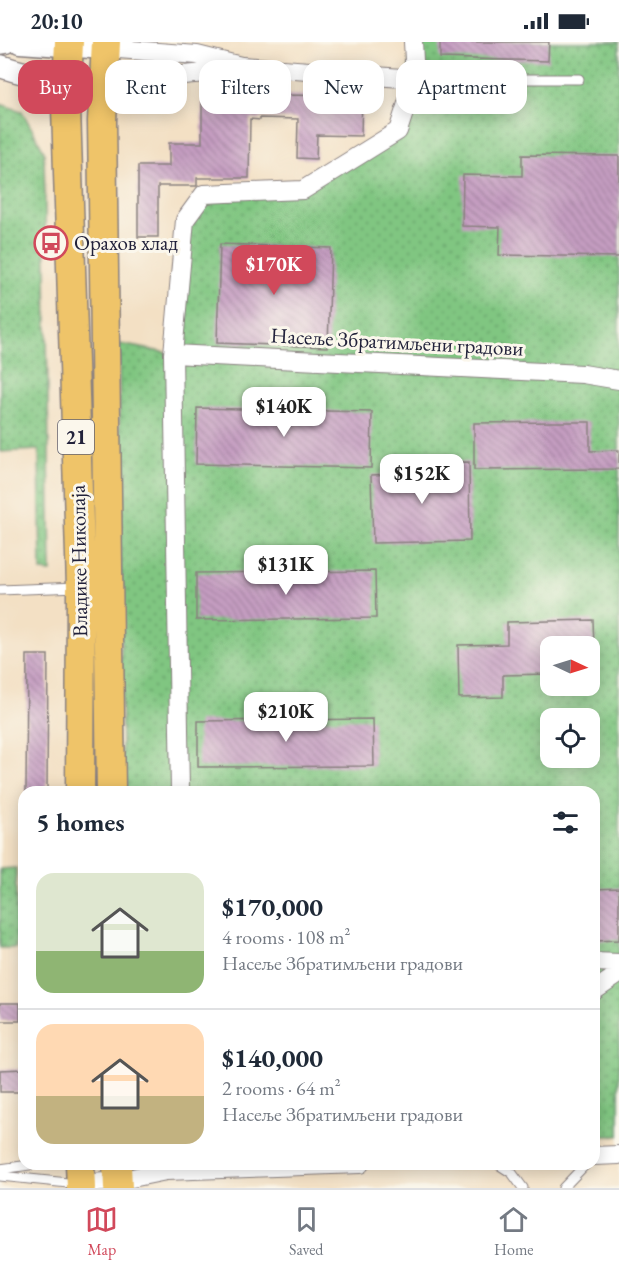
<!DOCTYPE html>
<html lang="en">
<head>
<meta charset="utf-8">
<style>
	:root { --surface:#fff; --page:#f6f6f7; --text:#1f2937; --muted:#747a83; --line:#e0e1e3; --accent:#d1495b }
	body { margin:0; font-family:"EB Garamond",serif; background:var(--page); color:var(--text); height:100vh; display:flex; flex-direction:column; font-size:22px; white-space:nowrap }
	* { box-sizing:border-box; margin:0 }
	p { font-size:20px; color:var(--muted) }
	.icon { flex:none; width:33px; height:33px; fill:none; stroke:currentColor; stroke-width:2; stroke-linecap:round; stroke-linejoin:round }
	.map { position:relative; flex:1; overflow:hidden }
	.drawer { position:absolute; left:18px; top:744px; width:582px; height:384px; display:flex; flex-direction:column; background:var(--surface); border-radius:18px; box-shadow:0 3px 15px #0003 }
	.drawer>* { flex:none }
	.top-card { position:absolute; left:18px; top:18px; width:584px; height:54px; display:flex; gap:12px }
	.needle { width:39px; rotate:94deg }
	.tools { position:absolute; left:540px; top:594px; display:grid; gap:12px }
	.tools a { display:grid; place-items:center; width:60px; height:60px; border-radius:12px; background:var(--surface); box-shadow:0 3px 15px #0003; font-size:30px }
	.price { position:absolute; translate:-50% -51px; padding:0 14px; border-radius:12px; background:#fff; color:#222; font-size:20px; line-height:39px; filter:drop-shadow(0 2px 3px #0008) }
	.price::after { content:''; position:absolute; left:50%; top:36px; width:18px; height:14px; margin-left:-9px; background:inherit; clip-path:polygon(0 0,100% 0,50% 100%) }
	.price.current { background:var(--accent); color:#fff }
	ul { padding:0; list-style:none }
	li { display:flex; align-items:center; gap:18px; height:150px; padding:0 18px }
	li+li { border-top:2px solid var(--line) }
	li span { display:grid; place-items:center; flex:none; width:168px; height:120px; border-radius:18px; color:#555 }
	li>.icon { margin-inline-start:auto }
	span .icon { width:72px; height:72px; fill:#fffc; stroke-width:1 }
	li b { font-size:26px }
	h2 { display:flex; justify-content:space-between; align-items:center; height:72px; padding:0 18px; font-size:26px }
	.chip { padding:0 21px; border-radius:18px; background:var(--surface); box-shadow:0 3px 15px #0003; font-size:21px; line-height:54px }
	.chip.current { background:var(--accent); color:#fff }
	.status { display:flex; justify-content:space-between; align-items:center; height:42px; padding:0 30px; background:var(--surface); direction:ltr }
	.status svg { height:16px; fill:currentColor }
	.menu { display:flex; justify-content:space-around; align-items:center; height:84px; border-top:2px solid var(--line); background:var(--surface); font-size:16px; color:var(--muted) }
	.menu a { display:grid; justify-items:center; gap:3px }
	.menu .current { color:var(--accent) }
	.map>svg:first-child { display:block }
	.green { fill:url(#green-dots); stroke:#51745e; stroke-width:1.5; fill-rule:evenodd }
	.building { fill:url(#building-back-hatch) }
	.lines { fill:none; stroke-linecap:round; stroke-linejoin:round }
	.service-casing { stroke:#8a8180; stroke-width:11 }
	.minor-casing { stroke:#8a8180; stroke-width:20 }
	.tertiary-casing { stroke:#8a8180; stroke-width:25 }
	.primary-casing { stroke:#8a8180; stroke-width:31 }
	.service { stroke:#fff; stroke-width:9 }
	.minor { stroke:#fff; stroke-width:18 }
	.tertiary { stroke:#fff; stroke-width:22 }
	.primary { stroke:#efc469; stroke-width:28 }
	.labels { text-anchor:middle; stroke-width:6; stroke-linejoin:round; paint-order:stroke }
	.shield { fill:#fbf7ec; stroke:#636270; stroke-width:1.5 }
	.shield-label { font-size:20px; font-weight:bold; fill:#22223b }
	.poi-label { font-size:21px; fill:#22223b; stroke:#fbf7ec; text-anchor:start }
	.street-label { font-size:21px; fill:#22223b; stroke:#fbf7ec }
</style>
</head>
<body>
<div class="status"><b>20:10</b><svg viewBox="0 0 49 12"><path d="M0 12V9h3v3zM5 12V6h3v6zM10 12V3h3v9zM15 12V0h3v12zM26 1h20v11H26zM47 4h2v5h-2z"/></svg></div>
<div class="map">
<svg width="619" height="1146" viewBox="0 0 619 1146">
	<defs>
		<pattern id="green-dots" width="8" height="8" patternUnits="userSpaceOnUse" patternTransform="scale(1.5)"><rect width="8" height="8" fill="#80c681"/><path d="M2 2h.1M6 6h.1" fill="none" stroke="#68a06b" stroke-width="1.8" stroke-linecap="round"/></pattern>
		<pattern id="building-back-hatch" width="6" height="6" patternUnits="userSpaceOnUse" patternTransform="scale(1.5)"><rect width="6" height="6" fill="#c59dc1"/><path d="M-1 5l2 2M0 0l6 6M5-1l2 2" fill="none" stroke="#a0809e"/></pattern>
	</defs>
	<rect width="100%" height="100%" fill="#fbf7ec"/>
	<filter id="ink" filterUnits="userSpaceOnUse"><feTurbulence type="fractalNoise" baseFrequency=".0167" numOctaves="2"/><feDisplacementMap in="SourceGraphic" scale="12" xChannelSelector="R" yChannelSelector="G"/><feConvolveMatrix kernelMatrix="1 2 1 2 8 2 1 2 1" color-interpolation-filters="sRGB"/></filter>
	<filter id="wash" filterUnits="userSpaceOnUse"><feTurbulence type="fractalNoise" baseFrequency=".008" numOctaves="4" result="noise"/><feDisplacementMap in="SourceGraphic" scale="24" xChannelSelector="R" yChannelSelector="G"/><feGaussianBlur stdDeviation="1.35" result="paint"/><feColorMatrix in="noise" values="0 0 0 0 0 0 0 0 0 0 0 0 0 0 0 0 0 1.4 0 .05"/><feComposite in="paint" operator="in"/></filter>
	<g filter="url(#wash)">
		<rect width="100%" height="100%" fill="#f3e0c4"/>
		<path class="green" d="M 413,0 L 619,0 L 619,1094 L 594,1094 L 594,750 L 122,750 L 119,302 L 173,312 L 185,178 L 204,152 L 303,148 L 398,89 ZM 550,604 L 590,604 L 590,644 L 550,644 ZM 550,676 L 590,676 L 590,716 L 550,716 Z
			M 0,62 L 22,69 L 44,109 L 51,530 L 41,529 L 39,408 L 0,410 Z
			M 16,826 L 16,906 L 0,906 L 0,827 Z"/>
		<g id="blocks">
			<path class="building" d="M 440,0 L 549,0 L 548,19 L 440,16 Z
				M 340,52 L 362,53 L 361,94 L 317,93 L 316,117 L 297,116 L 298,77 L 260,76 L 260,78 L 250,77 L 249,136 L 197,136 L 197,144 L 158,144 L 158,195 L 138,195 L 138,124 L 169,124 L 169,101 L 202,101 L 202,58 L 236,58 L 236,56 L 284,58 L 285,53 L 340,54 Z
				M 522,113 L 619,114 L 619,215 L 499,213 L 500,185 L 462,184 L 463,133 L 522,134 Z
				M 220,202 L 331,206 L 328,305 L 217,301 Z
				M 197,366 L 372,370 L 371,426 L 196,422 Z
				M 552,380 L 590,380 L 590,409 L 619,408 L 619,427 L 474,428 L 474,381 Z
				M 469,420 L 470,499 L 373,501 L 371,433 L 416,431 L 416,421 Z
				M 375,529 L 376,576 L 196,578 L 196,531 Z
				M 593,578 L 594,604 L 550,604 L 550,632 L 503,633 L 503,655 L 459,656 L 458,603 L 507,602 L 507,580 Z
				M 27,613 L 48,613 L 47,750 L 26,750 Z
				M 373,677 L 374,724 L 198,725 L 198,679 Z
				M 619,846 L 619,898 L 594,899 L 594,847 Z
				M 0,961 L 20,961 L 20,979 L 0,979 Z
				M 24,1027 L 24,1050 L 0,1050 L 0,1028 Z"/>
		</g>
	</g>
	<g filter="url(#ink)">
		<use href="#blocks" fill-opacity="0" stroke="#8a8180" stroke-width="1.5"/>
		<g class="lines">
			<defs>
				<path id="service" d="M 415,37 L 579,37
					M 0,548 L 78,545
					M 498,1122 L 512,1131 L 523,1146
					M 0,1127 L 37,1122
					M 0,1134 L 78,1142
					M 563,1146 L 586,1122"/>
				<path id="minor" d="M 105,6 L 197,13 L 241,24
					M 103,40 L 206,31 L 242,24 L 415,37
					M 173,312 L 583,332 L 619,338
					M 180,750 L 173,312 L 185,178 L 204,152 L 303,148 L 398,89 L 415,37 L 413,0
					M 594,920 L 619,921
					M 594,949 L 619,932
					M 594,1114 L 619,1113
					M 81,1142 L 117,1139 L 166,1129 L 360,1122"/>
				<path id="tertiary" d="M 20,0 L 105,6
					M 0,1 L 6,0
					M 0,24 C 36,36 65,40 103,40"/>
				<path id="primary" d="M 69,0 L 66,66 L 81,545 L 80,750
					M 106,0 L 102,79 L 111,750
					M 80,1122 L 81,1146
					M 117,1122 L 118,1146"/>
			</defs>
			<use href="#service" class="service-casing"/>
			<use href="#minor" class="minor-casing"/>
			<use href="#tertiary" class="tertiary-casing"/>
			<use href="#primary" class="primary-casing"/>
			<use href="#service" class="service"/>
			<use href="#minor" class="minor"/>
			<use href="#tertiary" class="tertiary"/>
			<use href="#primary" class="primary"/>
		</g>
	</g>
	<defs>
		<symbol id="bus-ring" viewBox="-11 -11 22 22"><circle r="9.5" fill="#fbf7ec" stroke="#d1495b" stroke-width="1.5"/><path d="M-5-6H5V4H4V6H2V4H-2V6H-4V4H-5ZM-3.5-4V0h7V-4ZM-3.5 1.2v1.5H-2V1.2ZM2 1.2v1.5H3.5V1.2Z" fill="#d1495b"/></symbol>
	</defs>
	<g fill-rule="evenodd">
		<use href="#bus-ring" x="32" y="182" width="38" height="38"/>
	</g>
	<g class="labels">
		<rect class="shield" x="58" y="378" width="36" height="34" rx="4.5"/>
		<g class="shield-label">
			<text x="76" y="402">21</text>
		</g>
		<g class="poi-label">
			<text x="74" y="208">Орахов хлад</text>
		</g>
		<g class="street-label">
			<text transform="translate(397 300) rotate(3)" y="7">Насеље Збратимљени градови</text>
			<text transform="translate(79 519) rotate(-91)" y="7">Владике Николаја</text>
		</g>
	</g>
</svg>
<div class="tools">
<a><svg class="needle" viewBox="-14 -14 28 28"><path d="M0-13l5 13h-10z" fill="#e53935"/><path d="M0 13l5-13h-10z" fill="#747a83"/></svg></a>
<a><svg class="icon" aria-label="locate" viewBox="0 0 24 24"><circle cx="12" cy="12" r="6"/><path d="M12 2v4M12 18v4M2 12h4M18 12h4"/></svg></a>
</div>
<b class="price current" style="left:274px;top:254px">$170K</b>
<b class="price" style="left:284px;top:396px">$140K</b>
<b class="price" style="left:422px;top:463px">$152K</b>
<b class="price" style="left:286px;top:554px">$131K</b>
<b class="price" style="left:286px;top:701px">$210K</b>
<div class="top-card">
<a class="chip current">Buy</a>
<a class="chip">Rent</a>
<a class="chip">Filters</a>
<a class="chip">New</a>
<a class="chip">Apartment</a>
</div>
<section class="drawer">
<h2>5 homes<svg class="icon" aria-label="filters" viewBox="0 0 24 24"><path d="M4 7h16M4 17h16"/><circle cx="9" cy="7" r="2"/><circle cx="15" cy="17" r="2"/></svg></h2>
<ul>
<li><span style="background:linear-gradient(#dfe7d0 65%,#8fb573 0)"><svg class="icon" aria-label="home" viewBox="0 0 24 24"><path d="M3 11l9-7 9 7M6 9v11h12V9"/></svg></span><div><b>$170,000</b><p>4 rooms · 108 m²</p><p>Насеље Збратимљени градови</p></div></li>
<li><span style="background:linear-gradient(#ffd9b3 60%,#c2b280 0)"><svg class="icon" aria-label="home" viewBox="0 0 24 24"><path d="M3 11l9-7 9 7M6 9v11h12V9"/></svg></span><div><b>$140,000</b><p>2 rooms · 64 m²</p><p>Насеље Збратимљени градови</p></div></li>
</ul>
</section>
</div>
<nav class="menu">
<a class="current"><svg class="icon" aria-label="map" viewBox="0 0 24 24"><path d="M3 6l6-2 6 2 6-2v14l-6 2-6-2-6 2zM9 4v14M15 6v14"/></svg>Map</a>
<a><svg class="icon" aria-label="saved" viewBox="0 0 24 24"><path d="M7 4h10v16l-5-4-5 4z"/></svg>Saved</a>
<a><svg class="icon" aria-label="home" viewBox="0 0 24 24"><path d="M3 11l9-7 9 7M6 9v11h12V9"/></svg>Home</a>
</nav>
</body>
</html>
